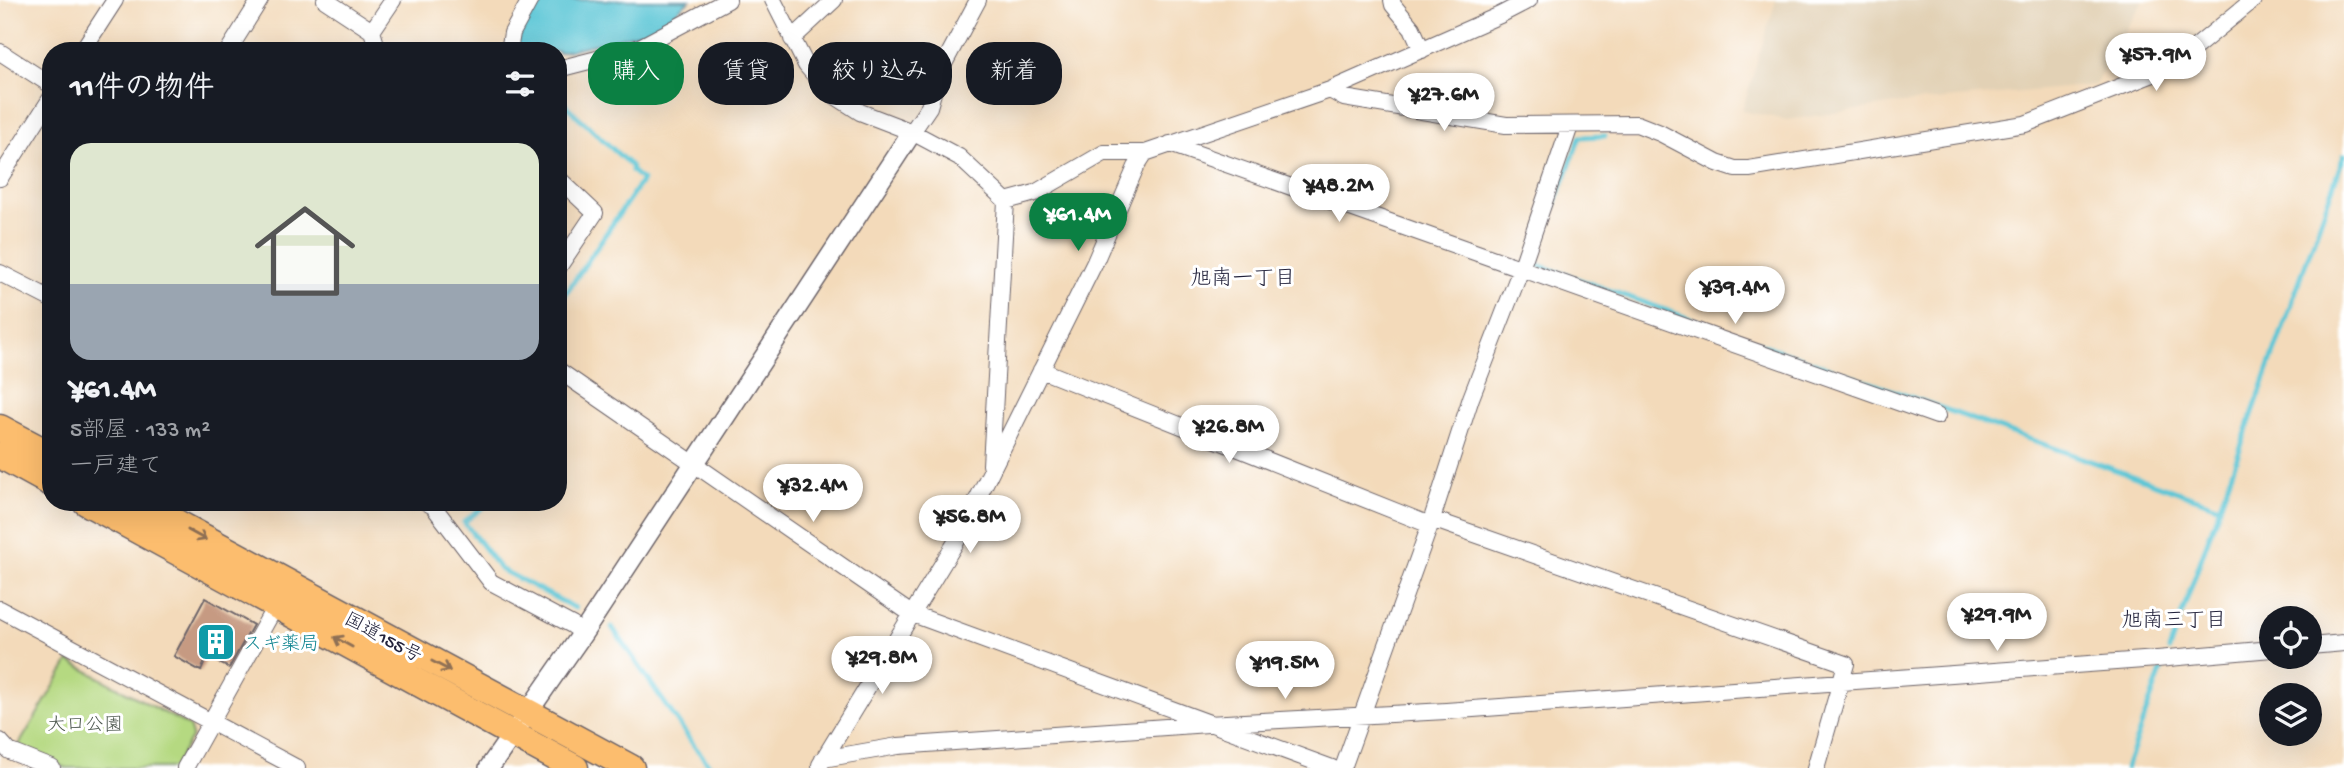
<!DOCTYPE html>
<html lang="ja">
<head>
<meta charset="utf-8">
<style>
	:root { --surface:#171b24; --page:#242831; --text:#f1f3f6; --muted:#9ea1a6; --line:#363941; --accent:#0b8043 }
	body { margin:0; font-family:"Gochi Hand","Klee One",sans-serif; background:var(--page); color:var(--text); height:100vh; display:flex; flex-direction:column; font-size:26px; white-space:nowrap }
	* { box-sizing:border-box; margin:0 }
	p { font-size:23px; color:var(--muted) }
	.icon { flex:none; width:38px; height:38px; fill:none; stroke:currentColor; stroke-width:2; stroke-linecap:round; stroke-linejoin:round }
	.map { position:relative; flex:1; overflow:hidden }
	.details { position:absolute; left:42px; top:42px; width:525px; height:469px; display:flex; flex-direction:column; background:var(--surface); border-radius:28px; box-shadow:0 7px 28px #0002 }
	.details>* { flex:none }
	.top-card { position:absolute; left:588px; top:42px; width:665px; height:63px; display:flex; gap:14px }
	.fabs { position:absolute; left:2259px; top:606px; display:grid; gap:14px }
	.fabs a { display:grid; place-items:center; width:63px; height:63px; border-radius:50%; background:var(--surface); box-shadow:0 7px 28px #0002; font-size:35px }
	.price { position:absolute; translate:-50% -60px; padding:0 16px; border-radius:24px; background:#fff; color:#222; font-size:23px; line-height:46px; filter:drop-shadow(0 2px 4px #0008) }
	.price::after { content:''; position:absolute; left:50%; top:42px; width:21px; height:16px; margin-left:-10px; background:inherit; clip-path:polygon(0 0,100% 0,50% 100%) }
	.price.active { background:var(--accent); color:#fff }
	ul { padding:0; list-style:none }
	li { display:grid; align-content:center; gap:14px; height:371px; padding:0 28px }
	li+li { border-top:2px solid var(--line) }
	li span { display:grid; place-items:center; height:217px; border-radius:21px; color:#555 }
	li>.icon { margin-inline-start:auto }
	span .icon { width:126px; height:126px; fill:#fffc; stroke-width:1 }
	li b { font-size:30px }
	h2 { display:flex; justify-content:space-between; align-items:center; height:84px; padding:0 28px; font-size:30px }
	.chip { padding:0 24px; border-radius:28px; background:var(--surface); box-shadow:0 7px 28px #0002; font-size:24px; line-height:63px }
	.chip.active { background:var(--accent); color:#fff }
	.map>svg:first-child { display:block }
	.built { fill:#e2d1b5 }
	.green { fill:#b5d981; stroke:#6c7e5e; stroke-width:2 }
	.water { fill:#5cc6d6; stroke:#3f7488; stroke-width:2 }
	.lines { fill:none; stroke-linecap:round; stroke-linejoin:round }
	.stream { stroke:#5cc6d6; stroke-width:5 }
	.building { fill:#c69a82 }
	.minor-casing { stroke:#6b6267; stroke-width:18 }
	.tertiary-casing { stroke:#6b6267; stroke-width:22 }
	.trunk-casing { stroke:#6b6267; stroke-width:29 }
	.minor { stroke:#fff; stroke-width:16 }
	.tertiary { stroke:#fff; stroke-width:19 }
	.trunk { stroke:#fcbd6e; stroke-width:26 }
	.oneway { stroke:#8f7054 }
	.labels { text-anchor:middle; stroke-width:6; stroke-linejoin:round; paint-order:stroke }
	.street-label { font-size:19px; fill:#22223b; stroke:#fff }
	.culture-label { font-size:19px; fill:#0d838f; stroke:#fff; text-anchor:start }
	.park-label { font-size:19px; fill:#4e5950; stroke:#fff }
	.neighbourhood-label { font-size:21px; fill:#22223b; stroke:#fff }
</style>
</head>
<body>
<div class="map">
<svg width="2344" height="768" viewBox="0 0 2344 768">
	<rect width="100%" height="100%" fill="#fff"/>
	<filter id="ink" filterUnits="userSpaceOnUse"><feTurbulence type="fractalNoise" baseFrequency=".0143" numOctaves="2"/><feDisplacementMap in="SourceGraphic" scale="14" xChannelSelector="R" yChannelSelector="G"/><feConvolveMatrix kernelMatrix="1 2 1 2 8 2 1 2 1" color-interpolation-filters="sRGB"/></filter>
	<filter id="wash" filterUnits="userSpaceOnUse"><feTurbulence type="fractalNoise" baseFrequency=".00686" numOctaves="4" result="noise"/><feDisplacementMap in="SourceGraphic" scale="28" xChannelSelector="R" yChannelSelector="G"/><feGaussianBlur stdDeviation="1.57" result="paint"/><feColorMatrix in="noise" values="0 0 0 0 0 0 0 0 0 0 0 0 0 0 0 0 0 1.4 0 .05"/><feComposite in="paint" operator="in"/></filter>
	<g filter="url(#wash)">
		<rect width="100%" height="100%" fill="#f3daba"/>
		<path class="built" d="M 1776,0 L 2143,0 L 2095,85 L 1903,103 L 1787,120 L 1742,111 Z"/>
		<path class="green" d="M 69,661 L 189,726 L 192,736 L 174,768 L 66,768 L 17,748 Z"/>
		<path class="water" d="M 536,0 L 690,0 L 656,29 L 558,53 L 558,51 L 515,51 L 516,38 Z"/>
		<g class="lines">
			<path class="stream" d="M 558,98 L 631,166 L 632,171 L 642,180 L 558,305
				M 1605,136 L 1580,137 L 1533,263 L 2220,507
				M 490,502 L 464,522 L 500,569 L 575,608
				M 612,627 L 695,747 L 712,768
				M 2169,650 L 2344,155
				M 2126,768 L 2161,671"/>
		</g>
		<g id="blocks">
			<path class="building" d="M 205,598 L 253,625 L 229,668 L 207,657 L 201,671 L 174,656 Z"/>
		</g>
	</g>
	<g filter="url(#ink)">
		<use href="#blocks" fill-opacity="0" stroke="#6b6267" stroke-width="2"/>
		<g class="lines">
			<defs>
				<path id="minor" d="M 325,0 L 372,31 L 393,0
					M 773,0 L 806,65 L 829,92 L 860,112 L 912,132 L 959,157 L 1006,201
					M 1392,0 L 1393,5 L 1412,28 L 1422,50
					M 372,31 L 378,51
					M 792,39 L 834,0
					M 82,51 L 115,0
					M 228,51 L 260,0
					M 509,51 L 512,33 L 530,0
					M 0,52 L 51,85
					M 558,69 L 636,49 L 728,0
					M 1330,90 L 1344,98 L 1506,125 L 1637,124 L 1660,133 L 1717,163 L 1735,169 L 1749,169 L 2025,124 L 2158,72 L 2186,55 L 2253,0
					M 912,132 L 929,107 L 938,75 L 978,0
					M 1170,144 L 1937,416
					M 0,178 L 51,98
					M 558,178 L 595,213 L 558,268
					M 1006,201 L 1035,193 L 1104,153 L 1145,153 L 1330,90 L 1500,15 L 1529,0
					M 0,273 L 51,299
					M 558,370 L 910,613 L 1332,768
					M 1041,370 L 1430,525
					M 991,465 L 1006,201
					M 426,502 L 433,506 L 491,582 L 572,625 L 583,633
					M 1432,519 L 1846,664 L 1816,768
					M 0,609 L 297,768
					M 2310,646 L 2344,643
					M 0,741 L 9,751 L 52,768
					M 823,759 L 898,746 L 1208,724 L 1446,711 L 2157,659 L 2272,649
					M 820,765 L 956,542 L 1095,262 L 1136,167 L 1145,153
					M 185,768 L 276,605
					M 1343,768 L 1430,525 L 1471,398 L 1521,269 L 1570,126"/>
				<path id="tertiary" d="M 489,768 L 583,633 L 912,132"/>
				<path id="trunk" d="M 0,428 L 51,455
					M 0,455 L 51,483
					M 86,502 L 575,768
					M 138,502 L 631,768"/>
			</defs>
			<use href="#minor" class="minor-casing"/>
			<use href="#tertiary" class="tertiary-casing"/>
			<use href="#trunk" class="trunk-casing"/>
			<use href="#minor" class="minor"/>
			<use href="#tertiary" class="tertiary"/>
			<use href="#trunk" class="trunk"/>
		</g>
		<defs><path id="oneway-shaft" d="M-6 0H5M1.5-3L5.5 0L1.5 3" fill="none" stroke-width="1.6" stroke-linecap="round" stroke-linejoin="round" transform="scale(1.75)"/></defs>
		<g class="oneway">
			<use href="#oneway-shaft" transform="translate(197 535) rotate(29)"/>
			<use href="#oneway-shaft" transform="translate(343 642) rotate(-151)"/>
			<use href="#oneway-shaft" transform="translate(441 666) rotate(28)"/>
		</g>
	</g>
	<defs>
		<symbol id="building-square" viewBox="-11 -11 22 22"><rect x="-9" y="-9" width="18" height="18" rx="4" fill="#0f9aa8" stroke="#fff"/><path d="M-4-6H4V6H1V3H-1V6H-4ZM-2.5-4.3h1.7v1.8h-1.7ZM.8-4.3h1.7v1.8H.8ZM-2.5-1h1.7V.8h-1.7ZM.8-1h1.7V.8H.8Z" fill="#fff"/></symbol>
	</defs>
	<g fill-rule="evenodd">
		<use href="#building-square" x="194" y="620" width="44" height="44"/>
	</g>
	<g class="labels">
		<g class="street-label">
			<text transform="translate(384 636) rotate(28)" y="7">国道155号</text>
		</g>
		<g class="culture-label">
			<text x="243" y="649">スギ薬局</text>
		</g>
		<g class="park-label">
			<text x="85" y="730">大口公園</text>
		</g>
		<g class="neighbourhood-label">
			<text x="1243" y="284">旭南一丁目</text>
			<text x="2174" y="626">旭南三丁目</text>
		</g>
	</g>
</svg>
<div class="fabs">
<a><svg class="icon" aria-label="locate" viewBox="0 0 24 24"><circle cx="12" cy="12" r="6"/><path d="M12 2v4M12 18v4M2 12h4M18 12h4"/></svg></a>
<a><svg class="icon" aria-label="layers" viewBox="0 0 24 24"><path d="M12 4l9 5-9 5-9-5zM3 14l9 5 9-5"/></svg></a>
</div>
<b class="price" style="left:2156px;top:93px">¥57.9M</b>
<b class="price" style="left:1444px;top:133px">¥27.6M</b>
<b class="price" style="left:1339px;top:224px">¥48.2M</b>
<b class="price active" style="left:1078px;top:253px">¥61.4M</b>
<b class="price" style="left:1735px;top:326px">¥39.4M</b>
<b class="price" style="left:1229px;top:465px">¥26.8M</b>
<b class="price" style="left:813px;top:524px">¥32.4M</b>
<b class="price" style="left:970px;top:555px">¥56.8M</b>
<b class="price" style="left:1997px;top:653px">¥29.9M</b>
<b class="price" style="left:882px;top:696px">¥29.8M</b>
<b class="price" style="left:1285px;top:701px">¥19.5M</b>
<div class="top-card">
<a class="chip active">購入</a>
<a class="chip">賃貸</a>
<a class="chip">絞り込み</a>
<a class="chip">新着</a>
</div>
<section class="details">
<h2>11件の物件<svg class="icon" aria-label="filters" viewBox="0 0 24 24"><path d="M4 7h16M4 17h16"/><circle cx="9" cy="7" r="2"/><circle cx="15" cy="17" r="2"/></svg></h2>
<ul>
<li><span style="background:linear-gradient(#dfe7d0 65%,#9aa5b1 0)"><svg class="icon" aria-label="home" viewBox="0 0 24 24"><path d="M3 11l9-7 9 7M6 9v11h12V9"/></svg></span><div><b>¥61.4M</b><p>5部屋 · 133 m²</p><p>一戸建て</p></div></li>
</ul>
</section>
</div>
</body>
</html>
